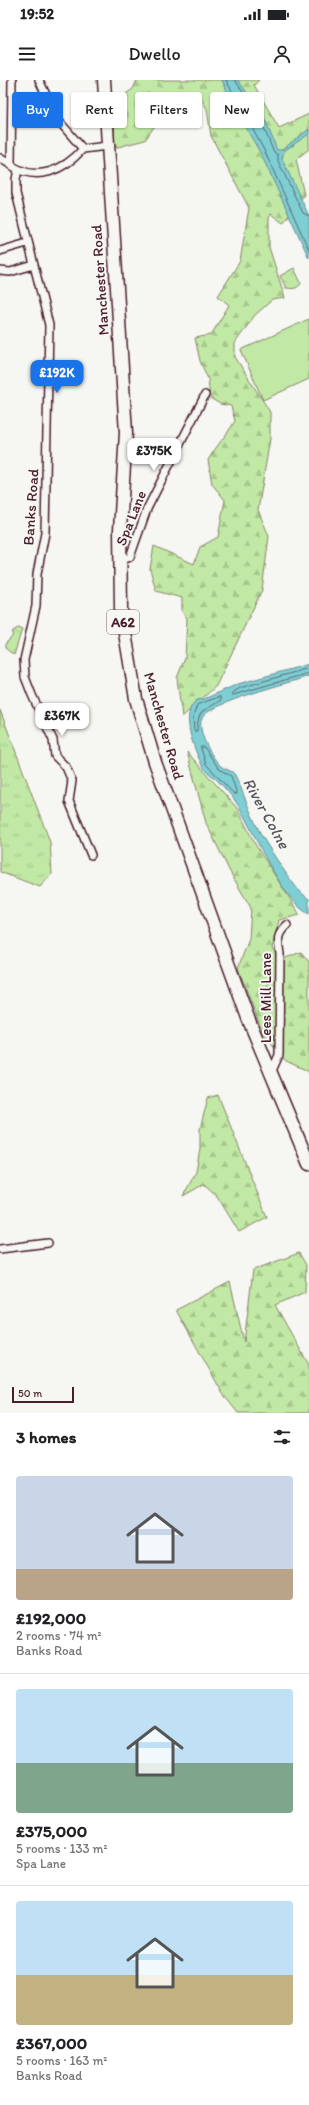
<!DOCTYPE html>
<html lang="en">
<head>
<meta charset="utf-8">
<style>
	:root { --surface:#fff; --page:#f6f6f6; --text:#202124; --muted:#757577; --line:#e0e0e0; --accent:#1a73e8 }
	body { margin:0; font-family:Itim,sans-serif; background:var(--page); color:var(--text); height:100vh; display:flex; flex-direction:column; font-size:15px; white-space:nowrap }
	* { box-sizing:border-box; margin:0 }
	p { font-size:13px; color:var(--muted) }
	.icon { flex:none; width:22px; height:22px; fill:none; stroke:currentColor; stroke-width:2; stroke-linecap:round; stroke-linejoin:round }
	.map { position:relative; height:1333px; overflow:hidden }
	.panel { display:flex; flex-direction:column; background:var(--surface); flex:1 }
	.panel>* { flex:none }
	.hud { position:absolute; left:12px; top:12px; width:285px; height:36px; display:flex; gap:8px }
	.scale { position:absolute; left:12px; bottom:10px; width:62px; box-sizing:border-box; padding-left:4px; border:2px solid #4a1f2b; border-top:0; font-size:11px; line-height:14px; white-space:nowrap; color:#4a1f2b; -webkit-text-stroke:3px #f6f6f2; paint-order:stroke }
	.price { position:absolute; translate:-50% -34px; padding:0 9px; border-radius:8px; background:#fff; color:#222; font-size:13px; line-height:26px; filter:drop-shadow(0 1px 2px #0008) }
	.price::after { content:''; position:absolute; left:50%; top:24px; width:12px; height:9px; margin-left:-6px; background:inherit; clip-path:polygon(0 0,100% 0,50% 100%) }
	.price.current { background:var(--accent); color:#fff }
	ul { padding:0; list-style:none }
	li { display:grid; align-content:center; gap:8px; height:212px; padding:0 16px }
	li+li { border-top:1px solid var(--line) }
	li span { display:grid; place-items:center; height:124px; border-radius:4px; color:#555 }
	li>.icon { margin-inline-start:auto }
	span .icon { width:72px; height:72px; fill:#fffc; stroke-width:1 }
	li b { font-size:17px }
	h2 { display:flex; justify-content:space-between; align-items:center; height:48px; padding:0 16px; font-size:17px }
	.tag { padding:0 14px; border-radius:4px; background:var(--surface); box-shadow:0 1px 3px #0004; font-size:14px; line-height:36px }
	.tag.current { background:var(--accent); color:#fff }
	.status { display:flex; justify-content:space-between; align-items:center; height:28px; padding:0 20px; background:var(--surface); direction:ltr }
	.status svg { height:11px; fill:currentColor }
	header { display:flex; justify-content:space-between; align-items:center; height:52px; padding:0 16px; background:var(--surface); font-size:18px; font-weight:600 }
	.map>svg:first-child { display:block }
	.grass { fill:url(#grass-tufts); stroke:#868468 }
	.forest { fill:url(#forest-firs); stroke:#868468 }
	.park { fill:url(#park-crowns); stroke:#868468 }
	.pitch { fill:#c1e8a4; stroke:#868468 }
	.water { fill:#7dcfd4; stroke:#698990 }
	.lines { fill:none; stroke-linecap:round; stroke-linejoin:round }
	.shore { stroke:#5e656f; stroke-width:1 }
	.minor-casing { stroke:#4a1f2b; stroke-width:10 }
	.primary-casing { stroke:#4a1f2b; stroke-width:15 }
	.minor { stroke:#f6f6f2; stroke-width:7 }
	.primary { stroke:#f6f6f2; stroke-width:12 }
	.labels { text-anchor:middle; stroke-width:4; stroke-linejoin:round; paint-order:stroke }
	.shield { fill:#f6f6f2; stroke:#7e6067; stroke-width:1 }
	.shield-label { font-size:14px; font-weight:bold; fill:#4a1f2b }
	.street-label { font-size:15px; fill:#4a1f2b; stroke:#f6f6f2 }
	.water-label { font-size:16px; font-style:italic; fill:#59545e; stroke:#f6f6f2 }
</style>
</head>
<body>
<div class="status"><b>19:52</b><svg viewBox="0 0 49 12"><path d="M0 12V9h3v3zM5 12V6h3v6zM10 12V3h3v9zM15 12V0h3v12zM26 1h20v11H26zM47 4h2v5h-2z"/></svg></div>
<header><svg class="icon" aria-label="menu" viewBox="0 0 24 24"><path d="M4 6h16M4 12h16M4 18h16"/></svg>Dwello<svg class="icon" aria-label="person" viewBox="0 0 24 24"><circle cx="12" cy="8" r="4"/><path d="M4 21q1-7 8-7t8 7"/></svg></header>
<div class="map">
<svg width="309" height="1333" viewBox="0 0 309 1333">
	<defs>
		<pattern id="grass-tufts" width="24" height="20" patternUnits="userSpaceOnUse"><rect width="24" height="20" fill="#c1e8a4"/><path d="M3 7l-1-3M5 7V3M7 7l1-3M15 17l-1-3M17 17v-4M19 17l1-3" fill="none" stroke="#a7c78d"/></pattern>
		<pattern id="forest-firs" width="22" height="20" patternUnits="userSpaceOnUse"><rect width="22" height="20" fill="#c1e8a4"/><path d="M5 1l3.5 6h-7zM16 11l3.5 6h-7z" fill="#a7c78d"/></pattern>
		<pattern id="park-crowns" width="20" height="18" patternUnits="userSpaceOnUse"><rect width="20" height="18" fill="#c1e8a4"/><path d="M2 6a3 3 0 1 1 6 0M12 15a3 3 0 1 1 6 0" fill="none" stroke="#a7c78d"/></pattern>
	</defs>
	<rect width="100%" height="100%" fill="#f6f6f2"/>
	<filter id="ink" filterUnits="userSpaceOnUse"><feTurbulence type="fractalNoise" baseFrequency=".025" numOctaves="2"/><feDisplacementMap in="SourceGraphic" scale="8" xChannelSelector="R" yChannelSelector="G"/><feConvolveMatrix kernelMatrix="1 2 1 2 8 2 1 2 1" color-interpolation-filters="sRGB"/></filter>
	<g filter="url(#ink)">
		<path class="grass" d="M 0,630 L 50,762 L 52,794 L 40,807 L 0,792 Z"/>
		<path class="forest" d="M 137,0 L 259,0 L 254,5 L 279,48 L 309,34 L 309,69 L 296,79 L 304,115 L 283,143 L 271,134 L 269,138 L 269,167 L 285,218 L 272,220 L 255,235 L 235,263 L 235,277 L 270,332 L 270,359 L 258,430 L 269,456 L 262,510 L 216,606 L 182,637 L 177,598 L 185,578 L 187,538 L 182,532 L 182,518 L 156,511 L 150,489 L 154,466 L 194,484 L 200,467 L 218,457 L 225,420 L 212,404 L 208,380 C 216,366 227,355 235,341 L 231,326 L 220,324 L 210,318 L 208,299 L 200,281 L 195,258 L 211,255 L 229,225 L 218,216 L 240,181 L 249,128 L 211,56 L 207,29 L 198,12 L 184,24 L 156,44 L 145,60 L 114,68 L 115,21 L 133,9 Z
			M 187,672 L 237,728 L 255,764 L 300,835 L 279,840 L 272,869 L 283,879 L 301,872 L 309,882 L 309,994 L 308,991 L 286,981 L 263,953 L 238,888 L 249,859 L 251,828 L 230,792 L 206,743 Z
			M 218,1015 L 267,1137 L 239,1152 L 217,1116 L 204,1104 L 183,1116 L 196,1092 L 200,1069 L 200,1049 L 208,1018 Z
			M 299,1173 L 306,1185 L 305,1212 L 275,1225 L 309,1285 L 309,1333 L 238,1333 L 223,1314 L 176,1230 L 230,1202 L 244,1262 L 253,1190 Z"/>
		<path class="park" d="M 294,188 L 301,203 C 298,209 293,209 286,208 L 280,196 Z
			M 18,548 L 22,549 L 14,575 L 5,568 L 5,564 L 12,557 L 13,551 Z"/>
		<path class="pitch" d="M 309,239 L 309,299 L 263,320 L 241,270 Z"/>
		<path class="water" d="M 222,0 L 238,0 L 264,37 L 277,70 L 282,70 L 309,49 L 309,54 L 284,71 L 282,79 L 309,136 L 309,178 L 261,74 L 235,29 Z
			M 309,584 L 309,596 C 290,603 210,622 202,638 C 196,650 212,679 222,687 C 226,690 232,690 235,695 C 242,709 247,725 254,740 C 262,759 274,775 285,792 C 292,802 299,812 309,819 L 309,834 C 282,821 254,752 238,725 C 232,716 223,706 215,698 C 210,694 204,690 202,685 C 194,669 179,633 197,620 L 204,619 L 238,604 Z"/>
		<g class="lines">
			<path class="shore" d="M 226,0 L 265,72 L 309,170
				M 235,0 L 261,40 L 273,71 L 278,75 L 278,81 L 303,133 L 309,136
				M 309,588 L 240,608 L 231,614 L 233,615 L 309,593
				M 220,617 L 221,620 C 204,632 198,628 197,651 L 194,651 L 193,637 L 197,625 Z
				M 201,667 L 204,667 L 219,689 L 231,696 L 237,714 L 234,714 L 206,684 Z"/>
			<defs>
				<path id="minor" d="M 12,0 L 11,85 C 37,103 64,90 83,69 L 107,66
					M 39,0 L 58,40 L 83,69
					M 0,78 L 11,85
					M 18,90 L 16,99 L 16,113 L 49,245 L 45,453 L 37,494 L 36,526 L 24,580 L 25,597 L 32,615 L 53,660 L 55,676 L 66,687 L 72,701 L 69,721 L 91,775
					M 0,171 L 27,163
					M 0,191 L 10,192 L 34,185
					M 120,481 L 130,477 L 147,429 L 205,315
					M 271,993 L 279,975 L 280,874 C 278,860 276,855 287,845
					M 0,1169 L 48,1163"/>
				<path id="primary" d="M 104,0 L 126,353 L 120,450 L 121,529 L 136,619 L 155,682 L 248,938 L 309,1084"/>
			</defs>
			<use href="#minor" class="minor-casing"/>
			<use href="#primary" class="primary-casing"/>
			<use href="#minor" class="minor"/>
			<use href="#primary" class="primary"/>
		</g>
	</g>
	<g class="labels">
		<rect class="shield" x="107" y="530" width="32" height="24" rx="3"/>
		<g class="shield-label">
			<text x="123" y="547">A62</text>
		</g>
		<g class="street-label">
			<text transform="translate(100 200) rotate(-94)" y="5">Manchester Road</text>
			<text transform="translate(31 427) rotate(-86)" y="5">Banks Road</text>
			<text transform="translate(131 438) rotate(-68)" y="5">Spa Lane</text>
			<text transform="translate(164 646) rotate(74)" y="5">Manchester Road</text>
			<text transform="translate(266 918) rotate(-90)" y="5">Lees Mill Lane</text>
		</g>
		<g class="water-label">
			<text transform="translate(267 733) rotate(61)" y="6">River Colne</text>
		</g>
	</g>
</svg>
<div class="scale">50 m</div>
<b class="price current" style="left:57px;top:314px">£192K</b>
<b class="price" style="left:154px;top:392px">£375K</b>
<b class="price" style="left:62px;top:657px">£367K</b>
<div class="hud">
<a class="tag current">Buy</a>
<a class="tag">Rent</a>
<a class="tag">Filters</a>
<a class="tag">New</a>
</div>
</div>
<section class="panel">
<h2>3 homes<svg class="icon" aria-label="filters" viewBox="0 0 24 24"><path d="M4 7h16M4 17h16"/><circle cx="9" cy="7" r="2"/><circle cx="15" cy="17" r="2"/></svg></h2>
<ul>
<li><span style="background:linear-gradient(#c9d6e8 75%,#b9a48a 0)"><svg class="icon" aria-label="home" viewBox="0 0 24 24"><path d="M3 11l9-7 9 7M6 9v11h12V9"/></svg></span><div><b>£192,000</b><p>2 rooms · 74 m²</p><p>Banks Road</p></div></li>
<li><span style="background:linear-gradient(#bfe0f5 60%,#7fa58c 0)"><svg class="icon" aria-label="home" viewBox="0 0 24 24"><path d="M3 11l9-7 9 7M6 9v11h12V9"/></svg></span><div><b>£375,000</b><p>5 rooms · 133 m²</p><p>Spa Lane</p></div></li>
<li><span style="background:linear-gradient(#bfe0f5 60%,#c2b280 0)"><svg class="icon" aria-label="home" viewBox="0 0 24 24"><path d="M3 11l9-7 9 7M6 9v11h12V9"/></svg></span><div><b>£367,000</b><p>5 rooms · 163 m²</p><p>Banks Road</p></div></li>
</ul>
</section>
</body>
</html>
